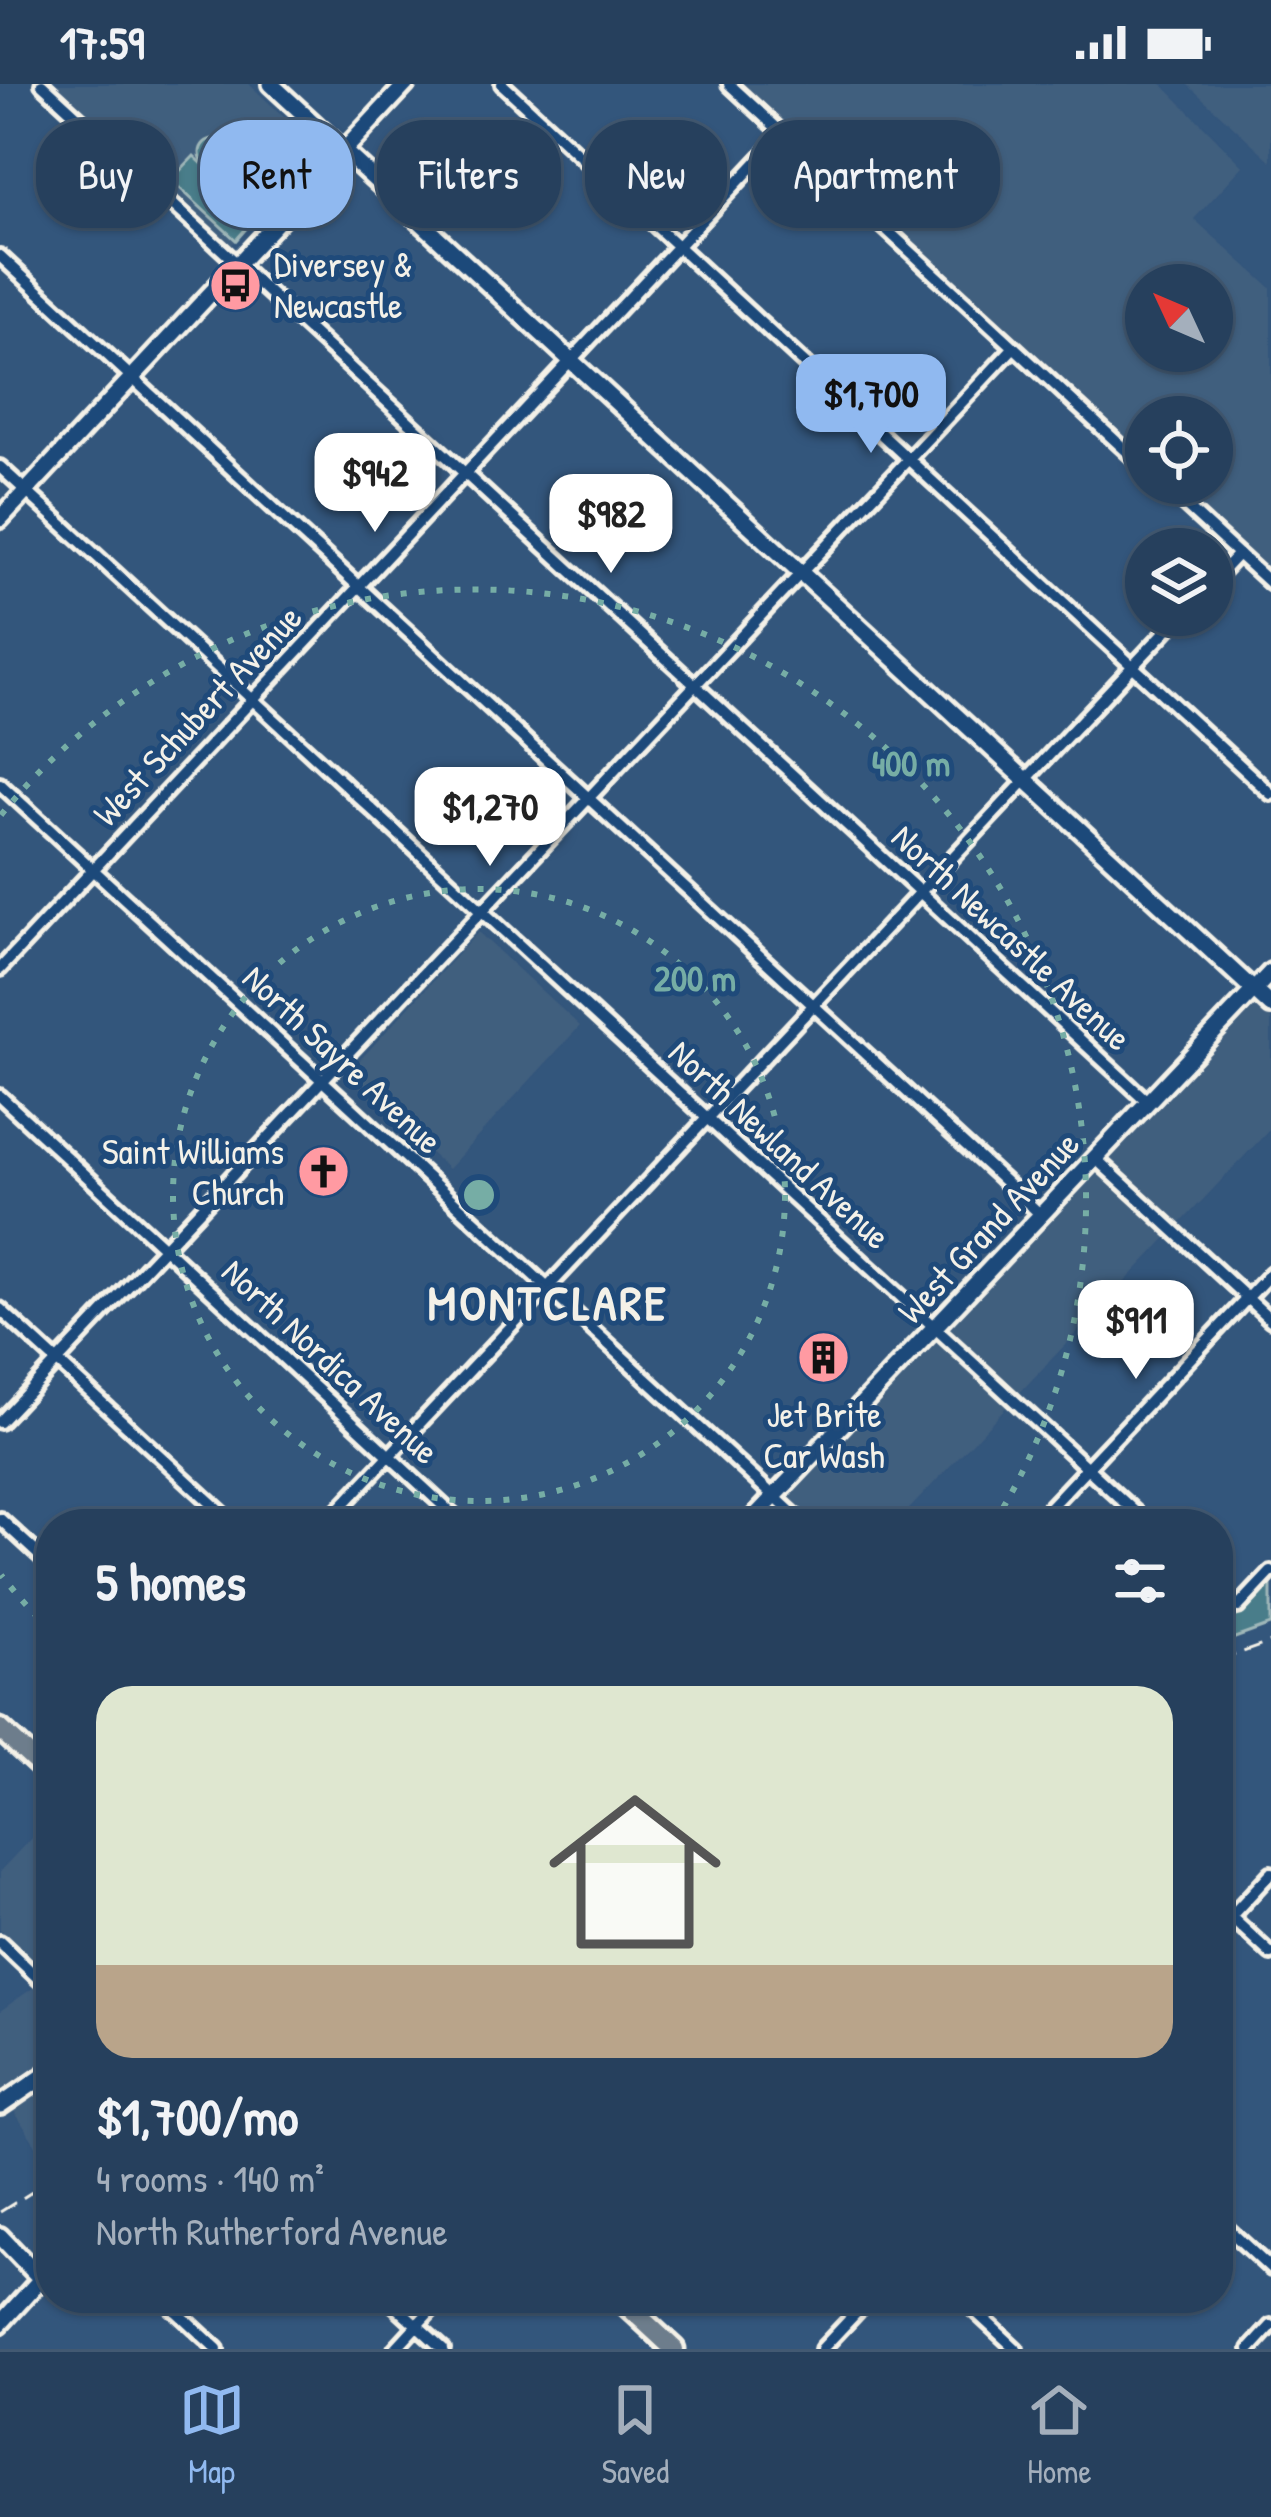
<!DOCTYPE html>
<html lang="en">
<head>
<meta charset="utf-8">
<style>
	:root { --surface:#26405d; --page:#2e4763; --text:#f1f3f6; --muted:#a4afbc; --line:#425972; --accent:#90b9f0 }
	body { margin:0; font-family:"Patrick Hand",sans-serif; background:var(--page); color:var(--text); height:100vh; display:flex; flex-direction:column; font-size:45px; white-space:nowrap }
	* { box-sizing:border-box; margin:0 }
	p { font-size:39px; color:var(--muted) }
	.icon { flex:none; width:66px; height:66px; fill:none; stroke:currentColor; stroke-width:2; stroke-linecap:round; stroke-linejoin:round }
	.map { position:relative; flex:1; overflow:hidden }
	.details { position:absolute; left:36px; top:1425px; width:1197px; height:804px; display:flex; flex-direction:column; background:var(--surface); border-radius:48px; box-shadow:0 3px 9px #0004,0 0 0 3px var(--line) }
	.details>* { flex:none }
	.top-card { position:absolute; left:36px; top:36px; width:1200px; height:108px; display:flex; gap:24px }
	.needle { width:78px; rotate:314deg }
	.controls { position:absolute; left:1125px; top:180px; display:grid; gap:24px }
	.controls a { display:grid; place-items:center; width:108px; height:108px; border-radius:50%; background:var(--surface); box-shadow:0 3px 9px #0004,0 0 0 3px var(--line); font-size:60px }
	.price { position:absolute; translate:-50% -102px; padding:0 27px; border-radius:24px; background:#fff; color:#222; font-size:39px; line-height:78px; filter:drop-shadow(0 3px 6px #0008) }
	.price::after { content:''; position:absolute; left:50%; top:72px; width:36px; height:27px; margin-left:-18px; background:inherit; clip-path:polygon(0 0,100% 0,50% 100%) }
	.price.active { background:var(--accent); color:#111 }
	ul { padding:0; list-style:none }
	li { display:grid; align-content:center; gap:24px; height:636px; padding:0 60px }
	li span { display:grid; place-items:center; height:372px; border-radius:36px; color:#555 }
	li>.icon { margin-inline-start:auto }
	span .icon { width:216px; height:216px; fill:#fffc; stroke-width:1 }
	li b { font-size:51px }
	h2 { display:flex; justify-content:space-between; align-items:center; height:144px; padding:0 60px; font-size:51px }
	.chip { padding:0 42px; border-radius:48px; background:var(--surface); box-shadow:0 3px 9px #0004,0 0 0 3px var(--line); font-size:42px; line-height:108px }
	.chip.active { background:var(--accent); color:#111 }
	.status { display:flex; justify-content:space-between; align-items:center; height:84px; padding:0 60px; background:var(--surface); direction:ltr }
	.status svg { height:33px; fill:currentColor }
	.menu { display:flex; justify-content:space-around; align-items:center; height:168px; border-top:3px solid var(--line); background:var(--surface); font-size:33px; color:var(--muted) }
	.menu a { display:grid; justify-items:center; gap:6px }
	.menu .active { color:var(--accent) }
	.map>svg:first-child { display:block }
	.built { fill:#415e7e; fill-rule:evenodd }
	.park { fill:url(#park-tufts); stroke:#9fb7b9; stroke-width:3 }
	.pitch { fill:#4a7d8a; stroke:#9fb7b9; stroke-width:3 }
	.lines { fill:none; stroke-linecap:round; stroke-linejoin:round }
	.street-casing { stroke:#f4f1e8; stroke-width:20 }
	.secondary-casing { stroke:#f4f1e8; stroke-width:24 }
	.primary-casing { stroke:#f4f1e8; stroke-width:27 }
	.street { stroke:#1f4a7a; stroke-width:10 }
	.secondary { stroke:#1f4a7a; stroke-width:15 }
	.primary { stroke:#6d7d8c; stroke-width:18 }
	.rail { stroke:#f4f1e8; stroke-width:3; stroke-dasharray:18 9; stroke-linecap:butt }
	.ring { fill:none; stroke:#76ada5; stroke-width:6; stroke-dasharray:6 12 }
	.labels { text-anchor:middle; stroke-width:10; stroke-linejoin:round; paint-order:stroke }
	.poi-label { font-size:36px; fill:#f4f1e8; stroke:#1f4a7a; text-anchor:start }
	.street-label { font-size:36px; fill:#f4f1e8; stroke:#1f4a7a }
	.district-label { font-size:48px; font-weight:bold; letter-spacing:3px; fill:#f4f1e8; stroke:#1f4a7a }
	.centre { fill:#76ada5; stroke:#1f4a7a; stroke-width:6 }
	.ring-label { font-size:36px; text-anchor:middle; font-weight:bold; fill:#76ada5; stroke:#1f4a7a; stroke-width:10; stroke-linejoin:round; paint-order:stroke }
</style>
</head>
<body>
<div class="status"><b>17:59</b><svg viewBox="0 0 49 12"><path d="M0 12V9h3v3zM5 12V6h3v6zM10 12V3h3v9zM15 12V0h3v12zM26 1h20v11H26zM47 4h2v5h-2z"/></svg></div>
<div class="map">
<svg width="1271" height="2265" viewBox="0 0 1271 2265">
	<defs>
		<pattern id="park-tufts" width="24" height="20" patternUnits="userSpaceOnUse" patternTransform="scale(3)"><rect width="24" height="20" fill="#4a7d8a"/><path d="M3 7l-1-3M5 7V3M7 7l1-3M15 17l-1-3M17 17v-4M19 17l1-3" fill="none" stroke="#4a656b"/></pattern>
	</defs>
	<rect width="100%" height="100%" fill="#33567c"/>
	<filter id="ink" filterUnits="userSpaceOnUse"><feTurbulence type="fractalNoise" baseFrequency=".00833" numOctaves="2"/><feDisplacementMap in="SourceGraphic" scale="24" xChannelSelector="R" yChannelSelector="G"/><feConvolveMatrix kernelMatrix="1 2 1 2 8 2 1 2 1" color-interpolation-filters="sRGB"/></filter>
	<g filter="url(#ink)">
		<path class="built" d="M 57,0 L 249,0 L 320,67 L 231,162 Z
			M 736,0 L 1162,0 L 1243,82 L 1194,135 L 1271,204 L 1271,490 L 1172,399 L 1212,399 L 1212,333 L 1146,333 L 1146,375 ZM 1146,201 L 1212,201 L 1212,267 L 1146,267 Z
			M 1187,0 L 1271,0 L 1271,77 Z
			M 478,848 L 580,942 L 448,1085 L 346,991 Z
			M 1271,906 L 1271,1044 L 895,1440 L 765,1440 Z
			M 51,1733 L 51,2085 L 0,2005 L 0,1927 L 50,1892 L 0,1845 L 0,1787 Z"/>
		<path class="park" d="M200 69a14 14 0 1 1 28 0a14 14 0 1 1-28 0Z
			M 1271,1497 L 1271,1541 L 1218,1560 L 1218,1515 L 1237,1532 Z"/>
		<path class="pitch" d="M 194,72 L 211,88 L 204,97 L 250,140 L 236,156 L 171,96 Z"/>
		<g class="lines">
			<defs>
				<path id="street" d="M 42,0 L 1148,1018
					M 502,0 L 1271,710
					M 729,0 L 1146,385
					M 0,172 L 1041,1131
					M 0,383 L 1148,1440
					M 1161,399 L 1271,500
					M 1212,498 L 1238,470
					M 0,700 L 804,1440
					M 0,885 L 783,50
					M 0,1012 L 463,1440
					M 1095,1074 L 1271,1236
					M 0,1225 L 234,1440
					M 0,1338 L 1014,263
					M 0,1435 L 51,1482
					M 325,1440 L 1181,531
					M 1034,1440 L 1271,1189
					M 1218,1504 L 1238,1523 L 1271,1488
					M 1218,1821 L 1271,1870
					M 1218,1846 L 1271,1789
					M 0,1858 L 40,1896
					M 1218,2136 L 1271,2185
					M 162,2214 L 217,2265
					M 387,2214 L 443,2265
					M 961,2214 L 1016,2265
					M 395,2265 L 442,2214
					M 822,2265 L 870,2214
					M 1250,2265 L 1271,2242"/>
				<path id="secondary" d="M 271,0 L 1271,922
					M 0,435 L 406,0
					M 748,1440 L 1271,888
					M 0,2022 L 51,1987
					M 0,2152 L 41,2195
					M 0,2240 L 51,2184"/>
				<path id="primary" d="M 0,1645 L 51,1692
					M 619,2214 L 674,2265"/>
			</defs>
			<use href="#street" class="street-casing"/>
			<use href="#secondary" class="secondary-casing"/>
			<use href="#primary" class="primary-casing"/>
			<use href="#street" class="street"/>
			<use href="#secondary" class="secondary"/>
			<use href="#primary" class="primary"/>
			<path class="rail" d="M 1218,1577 L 1271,1558
				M 0,2128 L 51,2096"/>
		</g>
	</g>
	<g class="ring">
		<circle cx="479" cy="1111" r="306"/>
		<path d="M51 1547A611 611 0 0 1 1 1491M1 731A611 611 0 0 1 994 1439"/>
	</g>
	<defs>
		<symbol id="bus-disc" viewBox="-11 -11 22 22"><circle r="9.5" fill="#ff9aa2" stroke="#1f4a7a"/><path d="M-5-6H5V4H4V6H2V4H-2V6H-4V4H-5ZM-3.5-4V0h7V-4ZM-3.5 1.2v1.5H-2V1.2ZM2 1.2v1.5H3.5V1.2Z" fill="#111"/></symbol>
		<symbol id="church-disc" viewBox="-11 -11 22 22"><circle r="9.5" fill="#ff9aa2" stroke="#1f4a7a"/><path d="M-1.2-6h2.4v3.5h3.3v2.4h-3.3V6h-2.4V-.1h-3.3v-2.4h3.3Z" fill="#111"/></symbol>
		<symbol id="building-disc" viewBox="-11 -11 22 22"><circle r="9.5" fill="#ff9aa2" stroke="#1f4a7a"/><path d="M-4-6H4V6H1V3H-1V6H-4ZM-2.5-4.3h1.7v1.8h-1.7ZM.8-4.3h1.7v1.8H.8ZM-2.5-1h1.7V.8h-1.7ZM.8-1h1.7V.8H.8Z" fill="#111"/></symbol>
	</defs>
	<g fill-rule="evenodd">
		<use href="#bus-disc" x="206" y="172" width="59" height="59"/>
		<use href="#church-disc" x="294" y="1058" width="59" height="59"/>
		<use href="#building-disc" x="794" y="1244" width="59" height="59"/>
	</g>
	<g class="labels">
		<g class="poi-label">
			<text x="274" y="193">Diversey &amp;<tspan x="274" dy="41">Newcastle</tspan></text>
			<text x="284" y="1080" text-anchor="end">Saint Williams<tspan x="284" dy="41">Church</tspan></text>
			<text x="824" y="1343" text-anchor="middle">Jet Brite<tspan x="824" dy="41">Car Wash</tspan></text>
		</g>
		<g class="street-label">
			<text transform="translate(197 631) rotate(-47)" y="13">West Schubert Avenue</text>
			<text transform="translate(1012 853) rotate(43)" y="13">North Newcastle Avenue</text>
			<text transform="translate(343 975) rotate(43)" y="13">North Sayre Avenue</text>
			<text transform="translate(780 1060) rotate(43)" y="13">North Newland Avenue</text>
			<text transform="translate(988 1143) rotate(-47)" y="13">West Grand Avenue</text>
			<text transform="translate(331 1277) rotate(43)" y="13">North Nordica Avenue</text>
		</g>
		<g class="district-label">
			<text x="548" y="1236">MONTCLARE</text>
		</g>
	</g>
	<circle cx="479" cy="1111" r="18" class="centre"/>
	<g class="ring-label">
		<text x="911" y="692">400 m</text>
		<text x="695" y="907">200 m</text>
	</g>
</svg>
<div class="controls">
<a><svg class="needle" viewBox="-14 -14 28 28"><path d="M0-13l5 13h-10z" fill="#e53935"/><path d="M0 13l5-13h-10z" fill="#a4afbc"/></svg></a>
<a><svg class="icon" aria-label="locate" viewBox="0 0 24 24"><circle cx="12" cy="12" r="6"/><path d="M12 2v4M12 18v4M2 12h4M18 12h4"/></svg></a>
<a><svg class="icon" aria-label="layers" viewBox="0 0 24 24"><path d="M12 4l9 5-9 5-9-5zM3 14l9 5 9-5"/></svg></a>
</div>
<b class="price active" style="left:871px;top:372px">$1,700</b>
<b class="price" style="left:375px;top:451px">$942</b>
<b class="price" style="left:611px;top:492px">$982</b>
<b class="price" style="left:490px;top:785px">$1,270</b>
<b class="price" style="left:1136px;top:1298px">$911</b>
<div class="top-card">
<a class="chip">Buy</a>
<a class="chip active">Rent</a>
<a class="chip">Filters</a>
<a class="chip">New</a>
<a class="chip">Apartment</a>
</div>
<section class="details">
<h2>5 homes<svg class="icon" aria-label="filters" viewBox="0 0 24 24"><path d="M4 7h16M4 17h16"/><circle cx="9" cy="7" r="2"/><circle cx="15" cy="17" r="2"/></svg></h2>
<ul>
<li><span style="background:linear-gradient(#dfe7d0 75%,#b9a48a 0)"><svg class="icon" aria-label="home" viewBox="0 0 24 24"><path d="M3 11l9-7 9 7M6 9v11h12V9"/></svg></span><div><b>$1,700/mo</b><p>4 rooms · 140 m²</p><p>North Rutherford Avenue</p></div></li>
</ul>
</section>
</div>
<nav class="menu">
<a class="active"><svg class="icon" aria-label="map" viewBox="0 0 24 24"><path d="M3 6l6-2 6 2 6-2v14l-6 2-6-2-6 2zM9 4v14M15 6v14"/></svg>Map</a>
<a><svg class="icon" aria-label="saved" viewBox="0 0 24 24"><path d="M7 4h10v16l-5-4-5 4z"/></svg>Saved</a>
<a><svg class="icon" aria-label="home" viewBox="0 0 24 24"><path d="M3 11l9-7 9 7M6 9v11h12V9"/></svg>Home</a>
</nav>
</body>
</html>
